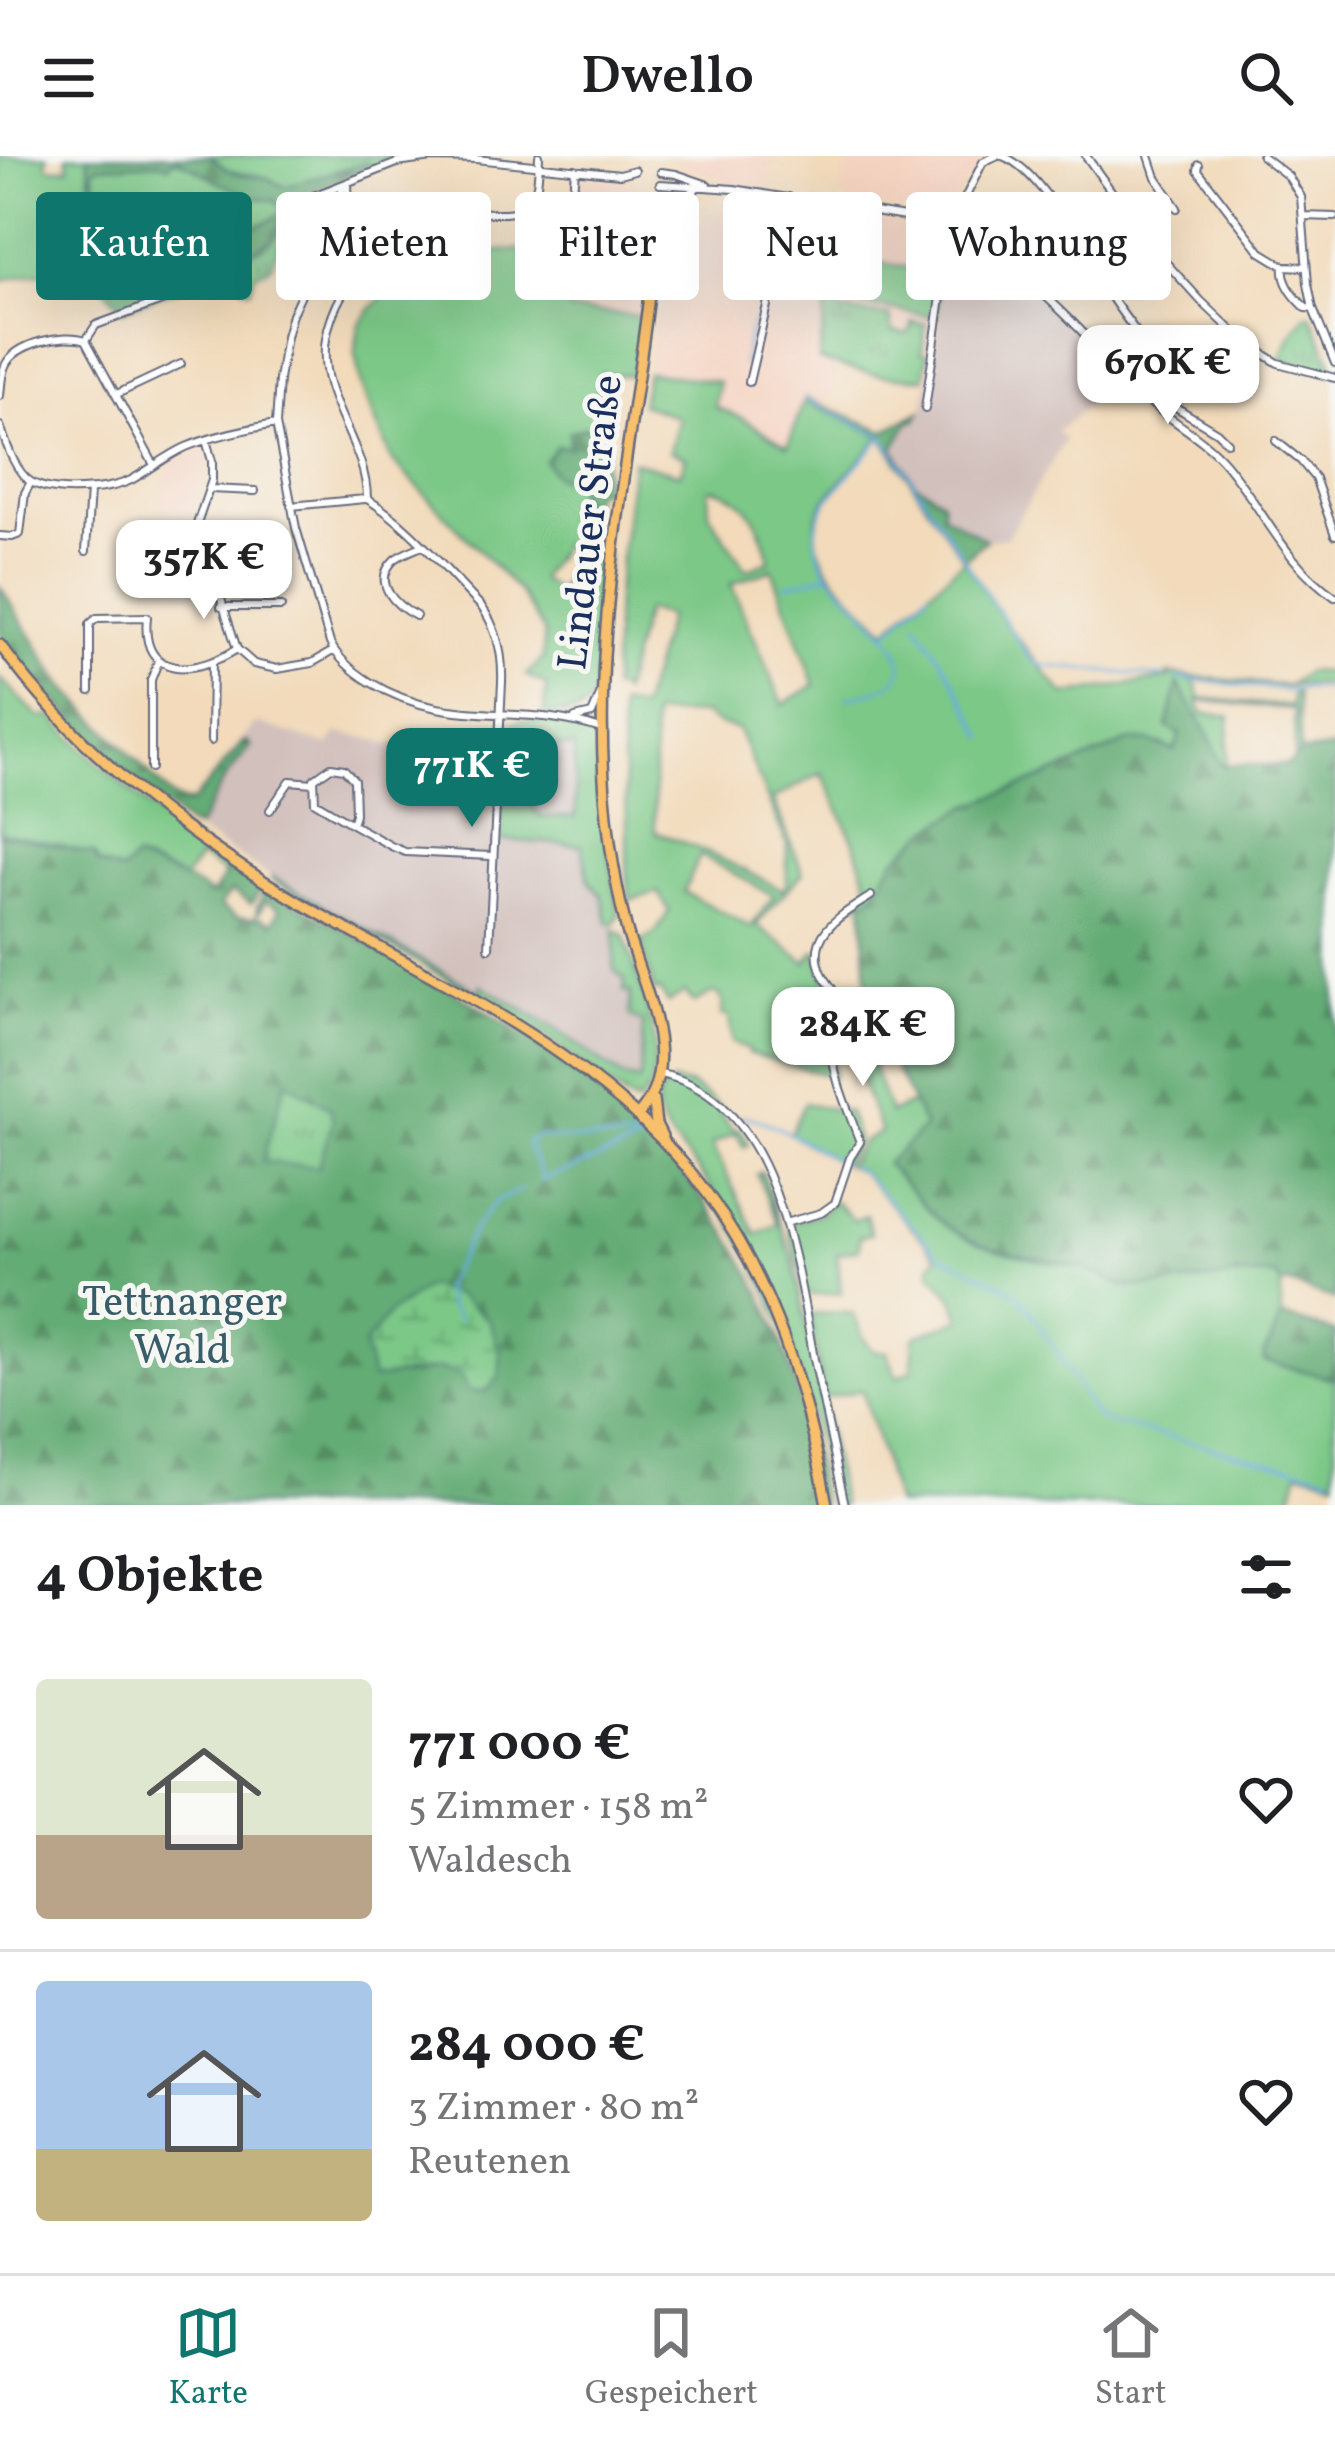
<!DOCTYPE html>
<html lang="de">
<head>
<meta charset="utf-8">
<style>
	:root { --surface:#fff; --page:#f6f6f6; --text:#202124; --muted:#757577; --line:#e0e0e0; --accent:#0f766e }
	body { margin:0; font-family:Vollkorn,serif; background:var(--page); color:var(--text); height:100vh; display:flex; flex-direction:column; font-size:45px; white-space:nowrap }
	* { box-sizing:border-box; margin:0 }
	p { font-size:39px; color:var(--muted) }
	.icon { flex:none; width:66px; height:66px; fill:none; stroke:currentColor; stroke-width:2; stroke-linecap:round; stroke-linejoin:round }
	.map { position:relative; height:1349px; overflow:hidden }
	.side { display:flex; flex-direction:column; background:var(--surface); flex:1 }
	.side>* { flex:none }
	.guide { position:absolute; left:36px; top:36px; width:1263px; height:108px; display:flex; gap:24px }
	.price { position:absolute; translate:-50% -102px; padding:0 27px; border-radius:24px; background:#fff; color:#222; font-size:39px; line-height:78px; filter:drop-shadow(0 3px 6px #0008) }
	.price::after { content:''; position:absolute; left:50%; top:72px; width:36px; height:27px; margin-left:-18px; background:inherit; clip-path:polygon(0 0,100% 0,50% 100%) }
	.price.on { background:var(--accent); color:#fff }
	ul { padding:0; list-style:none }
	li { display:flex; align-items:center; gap:36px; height:300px; padding:0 36px }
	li+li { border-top:3px solid var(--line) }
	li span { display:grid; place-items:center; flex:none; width:336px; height:240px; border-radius:12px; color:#555 }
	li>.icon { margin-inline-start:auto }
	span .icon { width:144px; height:144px; fill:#fffc; stroke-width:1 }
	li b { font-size:51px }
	h2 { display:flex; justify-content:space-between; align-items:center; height:144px; padding:0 36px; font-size:51px }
	.tag { padding:0 42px; border-radius:12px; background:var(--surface); box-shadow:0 12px 48px #0002; font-size:42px; line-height:108px }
	.tag.on { background:var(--accent); color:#fff }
	header { display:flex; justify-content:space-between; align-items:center; height:156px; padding:0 36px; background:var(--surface); font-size:54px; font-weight:600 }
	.tabs { display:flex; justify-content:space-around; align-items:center; height:168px; border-top:3px solid var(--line); background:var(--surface); font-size:33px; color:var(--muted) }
	.tabs a { display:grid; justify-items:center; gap:6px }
	.tabs .on { color:var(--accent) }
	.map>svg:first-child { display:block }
	.built { fill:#f5d3c1 }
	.industrial { fill:#d1c0bc }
	.green { fill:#7bc887; stroke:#4b7c72; stroke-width:3; fill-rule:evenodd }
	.forest { fill:url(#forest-firs); stroke:#406e69; stroke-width:3; fill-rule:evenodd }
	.wetland { fill:url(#wetland-marsh); stroke:#4b7c72; stroke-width:3 }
	.park { fill:url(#park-tufts); stroke:#4b7c72; stroke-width:3 }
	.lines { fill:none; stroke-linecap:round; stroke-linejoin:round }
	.stream { stroke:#68acdd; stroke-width:3 }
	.minor-casing { stroke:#666b7e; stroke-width:10 }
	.major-casing { stroke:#666b7e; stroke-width:14 }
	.minor { stroke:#fff; stroke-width:6 }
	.major { stroke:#f8bf6c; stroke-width:9 }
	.labels { text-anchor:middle; stroke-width:10; stroke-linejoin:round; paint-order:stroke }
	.street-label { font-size:42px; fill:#1b2f5e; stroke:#f6f6f2 }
	.park-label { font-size:42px; fill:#385d6a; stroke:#f6f6f2 }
</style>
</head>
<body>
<header><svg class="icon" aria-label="menu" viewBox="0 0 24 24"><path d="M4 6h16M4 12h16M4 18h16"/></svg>Dwello<svg class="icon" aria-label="search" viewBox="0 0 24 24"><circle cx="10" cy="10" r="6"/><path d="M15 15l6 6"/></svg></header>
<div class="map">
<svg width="1335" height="1349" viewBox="0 0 1335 1349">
	<defs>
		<pattern id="forest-firs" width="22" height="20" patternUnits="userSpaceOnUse" patternTransform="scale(3)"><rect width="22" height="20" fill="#64ac74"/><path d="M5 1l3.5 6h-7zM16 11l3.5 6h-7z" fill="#528c62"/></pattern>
		<pattern id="wetland-marsh" width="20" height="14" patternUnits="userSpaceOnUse" patternTransform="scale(3)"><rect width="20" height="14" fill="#7bc887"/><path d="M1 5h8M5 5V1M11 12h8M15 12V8" fill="none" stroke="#64a372"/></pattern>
		<pattern id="park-tufts" width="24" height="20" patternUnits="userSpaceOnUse" patternTransform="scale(3)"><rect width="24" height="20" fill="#7bc887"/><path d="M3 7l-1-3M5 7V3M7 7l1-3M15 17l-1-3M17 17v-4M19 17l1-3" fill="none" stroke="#64a372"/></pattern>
	</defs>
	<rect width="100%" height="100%" fill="#f6f6f2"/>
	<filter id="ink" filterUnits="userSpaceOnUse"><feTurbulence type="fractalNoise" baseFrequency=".00833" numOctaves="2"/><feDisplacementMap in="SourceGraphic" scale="24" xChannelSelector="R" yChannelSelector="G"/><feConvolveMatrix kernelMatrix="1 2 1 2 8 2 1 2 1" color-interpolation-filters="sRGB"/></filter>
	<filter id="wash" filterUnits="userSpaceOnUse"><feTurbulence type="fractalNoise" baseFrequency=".004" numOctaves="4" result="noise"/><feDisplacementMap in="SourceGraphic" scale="48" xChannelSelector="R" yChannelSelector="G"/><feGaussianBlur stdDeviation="2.7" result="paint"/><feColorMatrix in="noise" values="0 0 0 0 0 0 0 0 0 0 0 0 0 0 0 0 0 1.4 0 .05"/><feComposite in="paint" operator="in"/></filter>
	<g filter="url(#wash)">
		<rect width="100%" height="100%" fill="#f2daba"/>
		<path class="built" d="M 675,0 L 776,0 L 768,30 L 767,45 L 920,70 L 912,112 L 783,92 L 770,134 L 937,161 L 928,225 L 836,211 L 827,253 L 805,243 L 789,290 L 742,262 L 647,216 L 670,75 L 678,69 L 719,59 L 725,50 L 728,35 L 723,24 L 686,12 Z
			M 849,0 L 986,0 L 947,52 L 912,55 L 840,42 Z
			M 580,23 L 624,27 L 643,33 L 652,42 L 641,160 L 568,155 Z
			M 206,286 L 212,310 L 202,313 L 197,335 L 202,342 L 196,359 L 156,351 L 171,302 Z"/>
		<path class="industrial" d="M 959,88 L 977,94 L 1030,132 L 1120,223 L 1057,275 L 1065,284 L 1007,381 L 986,384 L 943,358 L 942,344 L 914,326 L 894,291 L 911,263 L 918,266 L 923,253 L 951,96 Z
			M 256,567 L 329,590 L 337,577 L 382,585 L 384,588 L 414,589 L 415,578 L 444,578 L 445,573 L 495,575 L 493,626 L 497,626 L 500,589 L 575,591 L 576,661 L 540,661 L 532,650 L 495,648 L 493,684 L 600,690 L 615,774 L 614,814 L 625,824 L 634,860 L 643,867 L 640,930 L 626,929 L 525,863 L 272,721 L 198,675 L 190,646 Z"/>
		<path class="green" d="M 0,0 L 48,0 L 46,8 L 51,12 L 69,12 L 67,0 L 88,0 L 95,69 C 83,84 69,93 72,114 L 55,114 L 0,124 Z
			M 210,0 L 403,0 L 369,11 L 366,6 L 286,31 C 280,29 274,25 267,22 C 243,14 233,24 210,0 Z
			M 179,3 L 218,26 L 274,44 L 286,55 C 261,71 241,78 211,73 C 201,72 192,68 182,69 C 167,70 158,77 144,80 C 129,62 129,54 101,55 L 93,15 L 98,10 L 159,7 Z
			M 920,70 L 943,77 L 947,85 L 937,161 L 773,134 L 783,92 L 912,112 Z
			M 529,93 L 541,118 L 571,119 L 569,154 L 641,160 L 634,220 L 600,217 L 595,273 L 587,271 L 570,292 L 555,319 L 574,327 C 590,360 557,394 540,423 L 558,435 L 581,393 L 608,400 L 593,541 C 584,562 564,558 544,558 L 546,529 L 526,519 L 543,503 L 544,476 L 520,437 L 391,303 L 361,230 L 355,196 L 359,170 L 371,153 L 394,129 L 441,99 Z
			M 647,216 L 719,226 L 715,251 L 742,262 L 788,290 L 804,245 L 881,280 C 865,300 847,318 830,338 C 786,390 853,440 886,474 L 964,404 L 1009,472 L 1064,539 L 1169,522 L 1167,518 L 1287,530 L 1307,515 L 1335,517 L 1335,529 L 1295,529 L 1288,531 L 1182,521 L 1195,526 L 1201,542 L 1291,551 L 1293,537 L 1297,536 L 1301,597 L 1295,603 L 1294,554 L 1198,544 L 1202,557 L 1230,560 L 1226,609 L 1222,609 L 1205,573 L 1178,529 L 1181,578 L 1174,595 L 1161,588 L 1130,585 L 1034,626 L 968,650 L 913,687 L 871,740 L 852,749 L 869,731 L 854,686 L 822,617 L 773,643 L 803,717 L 756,769 L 806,806 L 815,795 L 819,796 L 818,803 L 836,843 L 831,868 L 834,921 L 748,897 L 748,893 L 732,887 L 729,860 L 721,859 L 723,848 L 719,838 L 713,837 L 694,847 L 685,836 L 668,847 L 660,834 L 655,836 L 641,786 L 656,776 L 669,755 L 658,736 L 630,744 C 625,714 628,696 627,666 C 626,627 620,588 620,549 L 641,553 L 668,460 L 645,454 L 622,537 L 618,533 L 612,533 L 616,442 L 633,305 L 680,318 L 686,301 L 670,295 L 679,261 L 641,248 ZM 713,332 C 750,342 762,370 770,405 L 746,414 L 709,357 L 708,334 ZM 772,413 L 815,529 L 783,548 L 731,428 ZM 703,558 L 718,568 L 738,574 L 787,688 L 787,727 L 782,734 C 740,711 700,691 655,676 L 653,559 ZM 700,699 L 774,740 L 751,771 L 684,736 Z
			M 0,522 L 39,561 L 51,560 L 101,610 L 167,666 L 231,709 L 226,718 L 200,701 L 184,723 L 136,703 L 122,716 L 99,708 L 59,689 L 0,677 Z
			M 522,564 C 546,566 574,563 594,578 L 600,640 L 619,759 L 614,768 L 608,767 L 603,741 L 589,725 L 582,689 L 499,684 L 501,648 L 532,650 L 541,661 L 576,661 L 574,591 L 500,589 L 504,572 Z
			M 272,721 L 479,836 L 481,829 L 555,873 L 623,922 L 640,925 L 643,867 L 630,860 L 630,836 L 624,836 L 625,824 L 614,814 L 615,774 L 624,779 C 636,820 678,914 638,947 L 630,945 L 533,871 L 272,724 Z
			M 869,882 L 883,887 L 889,899 L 881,901 L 873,911 L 890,957 L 913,947 L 925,971 L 886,1008 L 946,1070 L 999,1094 L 1038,1104 L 1081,1111 L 1130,1131 L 1229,1119 L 1277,1120 L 1281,1130 L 1281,1160 L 1335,1176 L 1335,1323 L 1299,1315 L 1289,1349 L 896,1349 L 862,1234 L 824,1242 L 810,1159 L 842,1156 L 853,1158 L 865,1185 L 874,1195 L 887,1196 L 897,1221 L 912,1214 L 914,1181 L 961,1163 L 954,1142 L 931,1117 L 931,1109 L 938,1100 L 860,1015 L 848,1010 L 862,986 L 881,976 L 851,902 L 857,899 L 869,899 Z
			M 673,926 L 692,930 L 723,953 L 721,958 L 732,973 L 741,974 L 749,988 L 744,991 L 736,977 L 712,989 L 756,1078 L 778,1068 L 757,1018 L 762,1016 L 793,1104 L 842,1349 L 831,1349 C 809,1237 786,1153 724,1056 C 716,1043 709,1028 700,1016 C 684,993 630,952 673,926 Z
			M 804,947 L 848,956 L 857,983 L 844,1009 L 790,978 Z
			M 835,1045 L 854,1065 L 866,1059 L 871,1078 L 860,1080 L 859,1093 L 837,1098 L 841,1137 L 811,1139 L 806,1137 L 789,1072 L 791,1067 L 820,1058 Z"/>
		<path class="forest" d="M 88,0 L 210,0 L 229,15 L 251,21 L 264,21 L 286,31 L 366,6 L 369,11 L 303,39 L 304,49 L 298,59 L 291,60 L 278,80 L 245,99 L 235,99 L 189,86 L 149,131 L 160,139 L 122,154 L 98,124 L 72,114 C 68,91 82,85 95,69 ZM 179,4 C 212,19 236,42 274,44 L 285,55 C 261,72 240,78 211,73 C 201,72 192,68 182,69 C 167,70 158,77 145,80 L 129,57 L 101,54 L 93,15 L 98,10 L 159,7 L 168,10 L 172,5 Z
			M 805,242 L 884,275 L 920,256 L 916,265 L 911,263 L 894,292 L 914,326 L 942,344 L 943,358 L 986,384 L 964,404 L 881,280 L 804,245 Z
			M 587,271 L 595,273 L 593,291 L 605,293 L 603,335 L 594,335 L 588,366 L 577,362 L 581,341 L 574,327 L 555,320 L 545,305 L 557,290 L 569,291 L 569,276 Z
			M 0,430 L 61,527 L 172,641 L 184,646 L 192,646 L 243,586 L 247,585 L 251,590 L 225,622 L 197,672 L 189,670 L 112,605 L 14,499 L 0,479 Z
			M 1178,528 L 1205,573 L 1222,609 L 1288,609 L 1301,597 L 1335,592 L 1335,1144 L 1287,1127 L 1281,1130 L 1277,1120 C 1226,1117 1185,1131 1137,1131 C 1114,1131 1098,1116 1076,1110 C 1032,1099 982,1098 944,1068 C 922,1051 906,1027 886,1008 L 925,971 L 883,888 L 869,882 L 863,747 L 876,735 L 894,704 L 929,674 L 968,650 L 1034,626 L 1130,585 L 1148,585 L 1174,595 L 1180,578 L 1167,571 Z
			M 0,677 L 94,698 L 99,708 L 122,716 L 135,703 L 184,723 L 212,739 L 231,709 L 264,729 L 251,748 L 231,735 L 220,750 L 237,761 L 263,762 L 272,767 L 280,753 L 266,745 L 257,759 L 257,751 L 267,732 C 459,839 660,929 761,1138 C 794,1204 808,1277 823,1349 L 0,1349 ZM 286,926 L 330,952 L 263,1005 Z
			M 1281,1160 L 1335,1176 L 1335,1223 L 1264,1205 L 1264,1196 L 1270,1188 Z"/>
		<path class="wetland" d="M 428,1130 L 458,1140 L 489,1164 L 500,1194 L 500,1220 L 486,1236 L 468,1235 L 461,1218 L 439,1213 L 372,1223 L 364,1189 L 389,1157 Z"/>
		<path class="park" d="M 316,48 L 328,53 C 336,70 322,86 313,101 L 280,88 L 270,111 L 255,118 L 250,133 L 242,130 L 245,119 L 207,128 L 205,126 L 160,139 C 153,133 145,128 146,117 C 146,113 151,103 153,100 C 178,68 212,102 241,99 C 262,97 283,77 291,60 L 302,59 Z
			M 827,145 L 840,148 L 840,155 L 890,160 L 892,175 L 905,178 L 911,174 L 912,166 L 926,168 L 922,196 L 928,198 L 924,222 C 889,223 853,214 819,204 Z
			M 1311,158 L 1334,213 L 1333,216 L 1280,204 L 1291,179 L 1306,159 Z
			M 286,925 L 330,952 L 333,965 L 318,1011 L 262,1006 Z"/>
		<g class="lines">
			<path class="stream" d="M 759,143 L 768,101
				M 743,208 L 752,167
				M 804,243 L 883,280 L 964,402
				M 965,405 L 1029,501 L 1038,509 L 1164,521
				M 786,429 L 830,418
				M 917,467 L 947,512 L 985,582
				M 888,475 L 930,435
				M 1177,522 L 1288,535 L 1301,533 L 1335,534
				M 847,541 C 975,523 840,448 822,405 C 812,383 815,362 829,342 L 883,280
				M 742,960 C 779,966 810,991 843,1008
				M 537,980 L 559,983 L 646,984 L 541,1025 L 541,1019 L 527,987 Z
				M 851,1011 L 860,1015 L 938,1097
				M 942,1099 L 1005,1130 L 1018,1139 L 1030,1153 L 1094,1257 L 1104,1265 L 1331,1320
				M 459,1164 L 449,1150 L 443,1132 L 477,1068 L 495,1046 L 522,1033"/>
		</g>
	</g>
	<g filter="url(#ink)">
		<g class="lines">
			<defs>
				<path id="minor" d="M 1002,0 C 1041,12 1087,104 1110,139 C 1120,155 1132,170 1143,185
					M 1086,0 L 1150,89 L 1201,145 L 1243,185 L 1278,207 L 1335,222
					M 1149,0 L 1156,21 L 1177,52
					M 1262,0 L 1288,20 L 1301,41 L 1308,128 L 1313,153 L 1335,207
					M 1199,9 L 1198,14 L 1261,96 L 1284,110 L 1305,111
					M 661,16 L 676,18 L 708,29
					M 348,27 L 349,55 L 313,112 L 292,158 L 286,181 L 279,224 L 276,268 L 296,372 L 330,487 C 339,504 354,516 370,526 C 450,575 519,545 601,573
					M 660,28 L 734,33 L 911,62 C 983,80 1041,132 1090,184 C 1109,204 1127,226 1147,244 C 1172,266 1203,281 1225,307 C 1263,352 1284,407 1335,441
					M 308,42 L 397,7 L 432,2 L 476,3 L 620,18 L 635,14
					M 1303,60 L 1335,61
					M 929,65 L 939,63 L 959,49
					M 340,67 L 341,36 L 345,29
					M 659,69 L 676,45 L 695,34
					M 953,76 L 961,70 L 963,48
					M 568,94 L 575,13
					M 1284,111 C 1282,127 1295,142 1306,152 L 1313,153
					M 86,184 L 154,309
					M 86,184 L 96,169 L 197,132
					M 1120,217 L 1128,212 L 1174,250 L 1217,276 L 1227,286
					M 749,226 L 782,85 L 789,41
					M 117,238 L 181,208
					M 0,240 C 1,231 1,219 5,210 C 15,187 64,176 86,184
					M 925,253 L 949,85 L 953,76 L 952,68 L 983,6 L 996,0
					M 0,270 C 6,287 15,316 31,326 C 54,339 108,335 131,324 C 150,314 166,300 186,291 C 215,279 246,273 276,268
					M 206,284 L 212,305 L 212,324 L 197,368 L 237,493 L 254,508 L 277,513 L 312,507 L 333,495
					M 1276,285 L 1301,305 L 1315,322 L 1335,379
					M 210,333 L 255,335
					M 291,350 L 365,343
					M 0,380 L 12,381 L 20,378 L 25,337 L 31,326
					M 86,395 L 90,334
					M 205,395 L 268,394
					M 221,451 L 281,451
					M 416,460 C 396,450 371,427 394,404 C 401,398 413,394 422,390
					M 90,535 L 90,468 L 97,462 L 147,461 C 140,526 198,518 237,493
					M 575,562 L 592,558 L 601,537
					M 211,585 L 212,506
					M 331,611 L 344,613 L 354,624 L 355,658 L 352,668 L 315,646 L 314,623 Z
					M 151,612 L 151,524 L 158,506
					M 270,654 L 290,625 L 313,627
					M 352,668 L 391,690 L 405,696 L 491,700
					M 489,792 L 502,526 C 503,498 498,473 481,450 C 445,414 410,369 367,343 C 367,287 316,241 326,183 C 337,120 397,63 460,56 C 479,54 508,62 524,52 C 540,42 538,16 539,0
					M 660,918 C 777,941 796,1107 814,1203 C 824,1252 835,1300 845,1349
					M 785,1067 L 821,1057 L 835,1047 L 850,1002 L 860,986 C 848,954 833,922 831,888 C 831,872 839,856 836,841 C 834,832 826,826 822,817 C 804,777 845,757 871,740"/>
				<path id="major" d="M 0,489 C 77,594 176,673 287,739 C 434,827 602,894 707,1037 C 775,1129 807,1238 827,1349
					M 653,944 L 656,968 L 662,980
					M 637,960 C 687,908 641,830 626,771 C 565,526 638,297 658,54"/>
			</defs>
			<use href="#minor" class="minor-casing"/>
			<use href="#major" class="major-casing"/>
			<use href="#minor" class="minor"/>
			<use href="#major" class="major"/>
		</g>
	</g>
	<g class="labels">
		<g class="street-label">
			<text transform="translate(588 366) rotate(-83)" y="15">Lindauer Straße</text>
		</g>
		<g class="park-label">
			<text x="182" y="1159">Tettnanger<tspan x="182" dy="48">Wald</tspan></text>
		</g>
	</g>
</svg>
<b class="price" style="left:1168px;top:271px">670K €</b>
<b class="price" style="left:204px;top:466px">357K €</b>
<b class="price on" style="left:472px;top:674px">771K €</b>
<b class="price" style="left:863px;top:933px">284K €</b>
<div class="guide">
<a class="tag on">Kaufen</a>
<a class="tag">Mieten</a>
<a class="tag">Filter</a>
<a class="tag">Neu</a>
<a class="tag">Wohnung</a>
</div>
</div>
<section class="side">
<h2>4 Objekte<svg class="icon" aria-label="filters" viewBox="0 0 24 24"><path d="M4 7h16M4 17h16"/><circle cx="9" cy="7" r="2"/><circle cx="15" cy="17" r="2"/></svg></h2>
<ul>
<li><span style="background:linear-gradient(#dfe7d0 65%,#b9a48a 0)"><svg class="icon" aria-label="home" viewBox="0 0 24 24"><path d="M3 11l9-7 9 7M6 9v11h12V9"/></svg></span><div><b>771 000 €</b><p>5 Zimmer · 158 m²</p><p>Waldesch</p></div><svg class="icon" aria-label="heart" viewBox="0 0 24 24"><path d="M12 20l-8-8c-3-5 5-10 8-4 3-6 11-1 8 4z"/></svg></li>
<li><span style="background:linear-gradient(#a9c7e8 70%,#c2b280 0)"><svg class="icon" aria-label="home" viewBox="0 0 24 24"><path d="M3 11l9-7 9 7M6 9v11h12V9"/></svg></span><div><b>284 000 €</b><p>3 Zimmer · 80 m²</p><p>Reutenen</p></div><svg class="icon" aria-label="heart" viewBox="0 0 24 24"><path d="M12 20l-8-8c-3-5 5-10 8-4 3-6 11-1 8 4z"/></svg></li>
</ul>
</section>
<nav class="tabs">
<a class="on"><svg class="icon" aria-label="map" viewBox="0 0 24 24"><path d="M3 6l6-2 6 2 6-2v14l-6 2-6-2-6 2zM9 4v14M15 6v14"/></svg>Karte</a>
<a><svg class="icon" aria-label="saved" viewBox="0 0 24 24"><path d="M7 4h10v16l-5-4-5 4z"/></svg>Gespeichert</a>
<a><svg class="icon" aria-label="home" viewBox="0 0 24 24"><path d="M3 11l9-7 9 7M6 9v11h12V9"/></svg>Start</a>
</nav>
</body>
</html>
